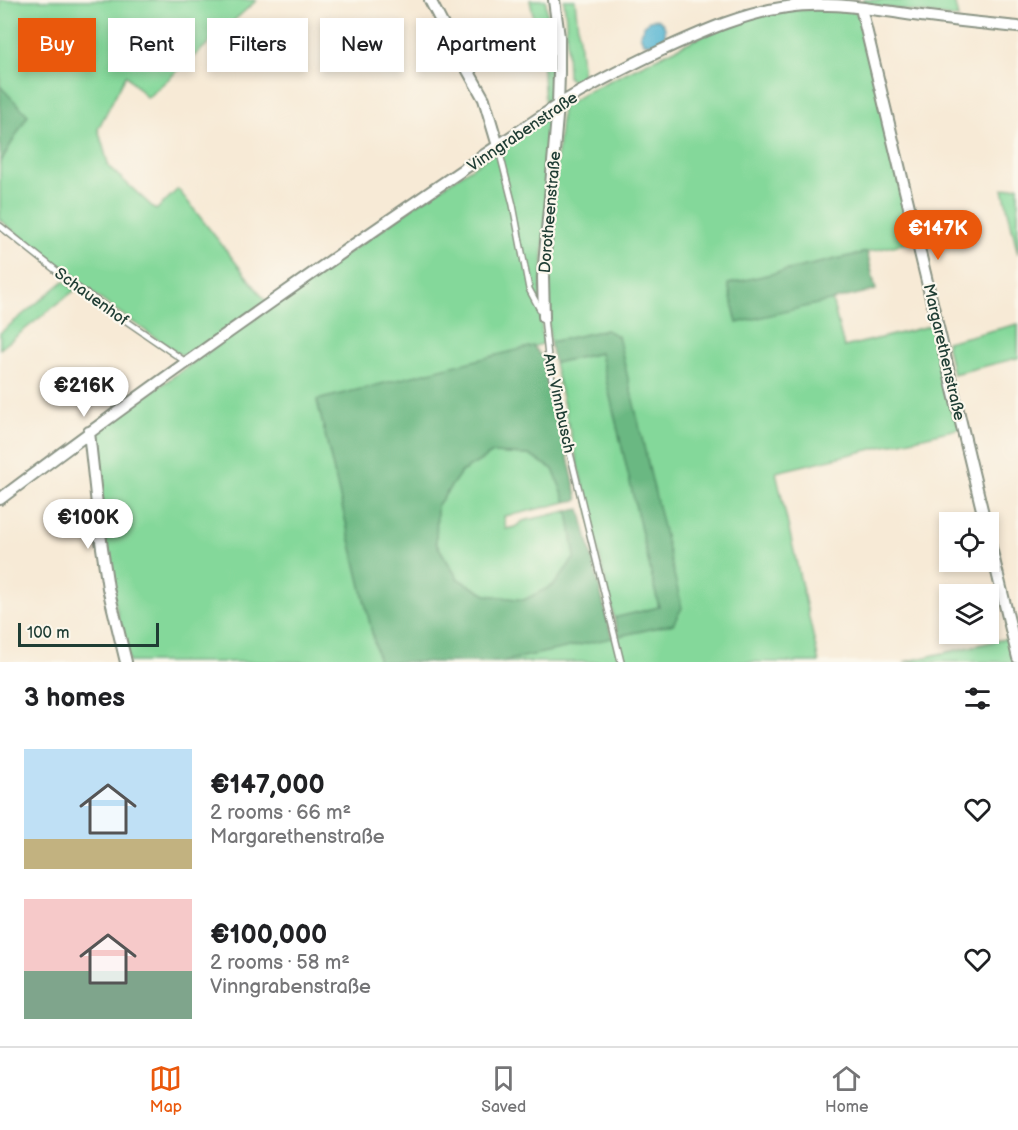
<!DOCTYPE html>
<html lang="en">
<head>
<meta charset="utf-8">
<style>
	:root { --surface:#fff; --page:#f6f6f6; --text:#202124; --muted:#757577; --line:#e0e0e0; --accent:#ea580c }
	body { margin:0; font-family:"Balsamiq Sans",sans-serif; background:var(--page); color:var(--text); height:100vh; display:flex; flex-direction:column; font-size:22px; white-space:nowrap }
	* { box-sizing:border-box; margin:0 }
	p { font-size:20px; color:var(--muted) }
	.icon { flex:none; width:33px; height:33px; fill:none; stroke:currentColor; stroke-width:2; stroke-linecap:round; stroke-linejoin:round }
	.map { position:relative; height:662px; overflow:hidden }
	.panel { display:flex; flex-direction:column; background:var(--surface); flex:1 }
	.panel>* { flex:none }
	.guide { position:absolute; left:18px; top:18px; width:600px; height:54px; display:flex; gap:12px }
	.tools { position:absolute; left:939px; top:512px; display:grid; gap:12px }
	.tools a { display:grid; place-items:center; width:60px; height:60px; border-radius:0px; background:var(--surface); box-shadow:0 3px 9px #0003; font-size:30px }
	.scale { position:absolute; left:18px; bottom:15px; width:141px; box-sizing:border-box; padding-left:6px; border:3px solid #1f3d34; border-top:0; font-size:16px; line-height:21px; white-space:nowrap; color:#1f3d34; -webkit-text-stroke:4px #fbf7ec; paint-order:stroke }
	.price { position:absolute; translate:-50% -51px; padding:0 14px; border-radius:21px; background:#fff; color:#222; font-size:20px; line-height:39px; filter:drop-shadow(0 2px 3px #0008) }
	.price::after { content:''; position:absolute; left:50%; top:36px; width:18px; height:14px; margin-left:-9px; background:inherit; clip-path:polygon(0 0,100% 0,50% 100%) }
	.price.selected { background:var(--accent); color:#fff }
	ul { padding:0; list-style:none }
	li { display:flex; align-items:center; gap:18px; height:150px; padding:0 24px }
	li span { display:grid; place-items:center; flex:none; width:168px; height:120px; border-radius:0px; color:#555 }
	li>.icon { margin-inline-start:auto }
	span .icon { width:72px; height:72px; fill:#fffc; stroke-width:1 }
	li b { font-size:26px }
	h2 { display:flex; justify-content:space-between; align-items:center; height:72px; padding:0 24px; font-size:26px }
	.tag { padding:0 21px; border-radius:0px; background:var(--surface); box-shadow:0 3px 9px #0003; font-size:21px; line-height:54px }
	.tag.selected { background:var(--accent); color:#fff }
	.dock { display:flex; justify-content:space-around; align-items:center; height:84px; border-top:2px solid var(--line); background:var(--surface); font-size:16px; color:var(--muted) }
	.dock a { display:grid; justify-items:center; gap:3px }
	.dock .selected { color:var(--accent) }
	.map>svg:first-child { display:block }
	.green { fill:#84d89a; stroke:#528a67; stroke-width:1.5 }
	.forest { fill:#6bb882; stroke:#457a5b; stroke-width:1.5 }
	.water { fill:#54b5d2; stroke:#3a7983; stroke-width:1.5 }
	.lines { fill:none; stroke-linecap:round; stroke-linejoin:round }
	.lane-casing { stroke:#8b9485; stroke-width:8 }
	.street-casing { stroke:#8b9485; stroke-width:14 }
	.lane { stroke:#fff; stroke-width:5 }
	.street { stroke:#fff; stroke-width:10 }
	.labels { text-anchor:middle; stroke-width:4.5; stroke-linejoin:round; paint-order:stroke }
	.street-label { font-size:16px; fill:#1f3d34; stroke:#fbf7ec }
</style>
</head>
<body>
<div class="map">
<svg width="1018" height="662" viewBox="0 0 1018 662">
	<rect width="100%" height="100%" fill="#fbf7ec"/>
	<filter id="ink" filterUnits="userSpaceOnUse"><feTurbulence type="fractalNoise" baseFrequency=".0167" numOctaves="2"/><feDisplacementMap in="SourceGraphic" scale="12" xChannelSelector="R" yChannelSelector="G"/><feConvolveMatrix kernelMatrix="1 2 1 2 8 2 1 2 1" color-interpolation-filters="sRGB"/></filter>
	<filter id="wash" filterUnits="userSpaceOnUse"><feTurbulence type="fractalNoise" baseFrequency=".008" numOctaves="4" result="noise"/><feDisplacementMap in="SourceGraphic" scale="24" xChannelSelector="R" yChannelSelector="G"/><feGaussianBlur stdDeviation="1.35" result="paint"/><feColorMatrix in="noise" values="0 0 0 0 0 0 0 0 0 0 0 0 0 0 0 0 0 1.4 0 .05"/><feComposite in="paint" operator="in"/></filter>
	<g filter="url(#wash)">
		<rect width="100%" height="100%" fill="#f7ead6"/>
		<path class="green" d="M 0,0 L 257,0 L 147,98 L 126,75 L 98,129 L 109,167 L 156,210 L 178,189 L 266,301 L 193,354 L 186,356 L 179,354 L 80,285 L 0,220 L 0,163 L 27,115 L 0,87 Z
			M 530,0 L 546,0 L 546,4 L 552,49 L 552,79 L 551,97 L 545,106 L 542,59 Z
			M 564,0 L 575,0 L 584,86 L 577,87 L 568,77 L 566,20 Z
			M 863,0 L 954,0 L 958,18 L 862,4 Z
			M 827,9 L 854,11 L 860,17 L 915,241 L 728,284 L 737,322 L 832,300 L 844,347 L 934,325 L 961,428 L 776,472 L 819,662 L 500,662 L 673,624 L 606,330 L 550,342 L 546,276 L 562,108 L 586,92 L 706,34 L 745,19 L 789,10 Z
			M 553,114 L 540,302 L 543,344 L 317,400 L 379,662 L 129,662 L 111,585 L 94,435 L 98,430 L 417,204 Z
			M 1018,186 L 1018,254 L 1003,189 Z
			M 64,281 L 75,290 L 0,349 L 0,333 Z
			M 1018,324 L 1018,358 L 953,374 L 946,342 Z
			M 600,353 L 659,607 L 614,618 L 554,363 Z
			M 493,453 L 529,455 L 553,469 L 566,502 L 521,513 L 504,516 L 506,529 L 515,527 L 523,521 L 568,511 L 575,557 L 554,585 L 524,600 L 486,595 L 458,579 L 436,543 L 437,506 L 461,472 Z
			M 1009,638 L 1015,662 L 904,662 Z"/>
		<path class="forest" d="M 0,86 L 28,115 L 0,163 Z
			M 867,252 L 876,290 L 737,323 L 728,284 Z
			M 606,330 L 618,336 L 682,608 L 673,624 L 619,636 L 614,618 L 659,607 L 600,353 L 554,363 L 550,342 Z
			M 533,346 L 545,361 L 578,500 L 566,502 L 553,469 L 529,455 L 493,453 L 461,472 L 437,506 L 436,543 L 458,579 L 486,595 L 524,600 L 554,585 L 575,557 L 568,511 L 580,509 L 612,638 L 500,662 L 379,662 L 317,400 Z"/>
		<path class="water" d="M 656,19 C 665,23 666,28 665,37 C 658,45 652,45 643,42 L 640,34 L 644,26 L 649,20 Z"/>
	</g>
	<g filter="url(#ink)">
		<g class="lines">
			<defs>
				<path id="lane" d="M 498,146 L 513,205 L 529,289 L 544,317 L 549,367 L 621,662
					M 0,226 L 77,287 L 186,362"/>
				<path id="street" d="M 430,0 L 448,35 L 484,99 L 498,146
					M 861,8 L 985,522
					M 544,317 L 543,277 L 558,105 L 559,72 L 559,37 L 554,0
					M 89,432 L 101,541 L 108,588 L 126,662
					M 0,499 C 182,362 369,233 558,105 C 592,84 626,67 662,50 C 702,32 743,13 787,7 C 824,1 863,8 900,13 C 939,19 979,23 1018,27
					M 988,535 L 1018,658"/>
			</defs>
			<use href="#lane" class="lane-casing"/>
			<use href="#street" class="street-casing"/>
			<use href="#lane" class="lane"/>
			<use href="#street" class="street"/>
		</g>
	</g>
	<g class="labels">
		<g class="street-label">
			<text transform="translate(522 131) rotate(-34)" y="6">Vinngrabenstraße</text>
			<text transform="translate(549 212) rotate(-85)" y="6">Dorotheenstraße</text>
			<text transform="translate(92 296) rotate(36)" y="6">Schauenhof</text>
			<text transform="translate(945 352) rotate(77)" y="6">Margarethenstraße</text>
			<text transform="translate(560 403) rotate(78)" y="6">Am Vinnbusch</text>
		</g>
	</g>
</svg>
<div class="tools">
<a><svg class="icon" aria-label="locate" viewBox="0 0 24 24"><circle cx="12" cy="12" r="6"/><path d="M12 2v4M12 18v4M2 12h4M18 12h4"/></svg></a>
<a><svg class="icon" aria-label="layers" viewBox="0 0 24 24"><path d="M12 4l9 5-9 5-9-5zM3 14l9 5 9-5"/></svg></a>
</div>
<div class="scale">100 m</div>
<b class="price selected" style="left:938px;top:261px">€147K</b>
<b class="price" style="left:84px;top:418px">€216K</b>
<b class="price" style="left:88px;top:550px">€100K</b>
<div class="guide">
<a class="tag selected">Buy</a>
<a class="tag">Rent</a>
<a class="tag">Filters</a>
<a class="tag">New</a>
<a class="tag">Apartment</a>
</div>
</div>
<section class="panel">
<h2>3 homes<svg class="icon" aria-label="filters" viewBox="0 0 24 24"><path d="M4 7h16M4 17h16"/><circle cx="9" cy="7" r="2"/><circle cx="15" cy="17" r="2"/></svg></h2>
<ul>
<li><span style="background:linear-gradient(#bfe0f5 75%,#c2b280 0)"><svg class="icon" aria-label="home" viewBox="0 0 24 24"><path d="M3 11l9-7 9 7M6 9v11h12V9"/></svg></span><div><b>€147,000</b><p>2 rooms · 66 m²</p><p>Margarethenstraße</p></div><svg class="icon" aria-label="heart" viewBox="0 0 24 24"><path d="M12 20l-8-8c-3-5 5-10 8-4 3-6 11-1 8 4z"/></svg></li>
<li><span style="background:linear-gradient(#f6c9c9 60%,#7fa58c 0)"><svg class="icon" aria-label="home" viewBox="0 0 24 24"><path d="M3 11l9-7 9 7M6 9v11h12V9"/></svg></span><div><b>€100,000</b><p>2 rooms · 58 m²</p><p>Vinngrabenstraße</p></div><svg class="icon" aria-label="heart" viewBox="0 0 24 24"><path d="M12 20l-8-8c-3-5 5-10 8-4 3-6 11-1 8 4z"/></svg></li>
</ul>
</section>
<nav class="dock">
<a class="selected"><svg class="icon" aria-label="map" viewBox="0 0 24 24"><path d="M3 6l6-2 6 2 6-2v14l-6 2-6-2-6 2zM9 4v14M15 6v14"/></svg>Map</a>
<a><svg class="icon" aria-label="saved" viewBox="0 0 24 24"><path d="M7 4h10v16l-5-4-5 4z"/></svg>Saved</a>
<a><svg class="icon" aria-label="home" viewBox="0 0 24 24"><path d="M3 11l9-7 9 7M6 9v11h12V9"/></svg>Home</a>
</nav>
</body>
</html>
